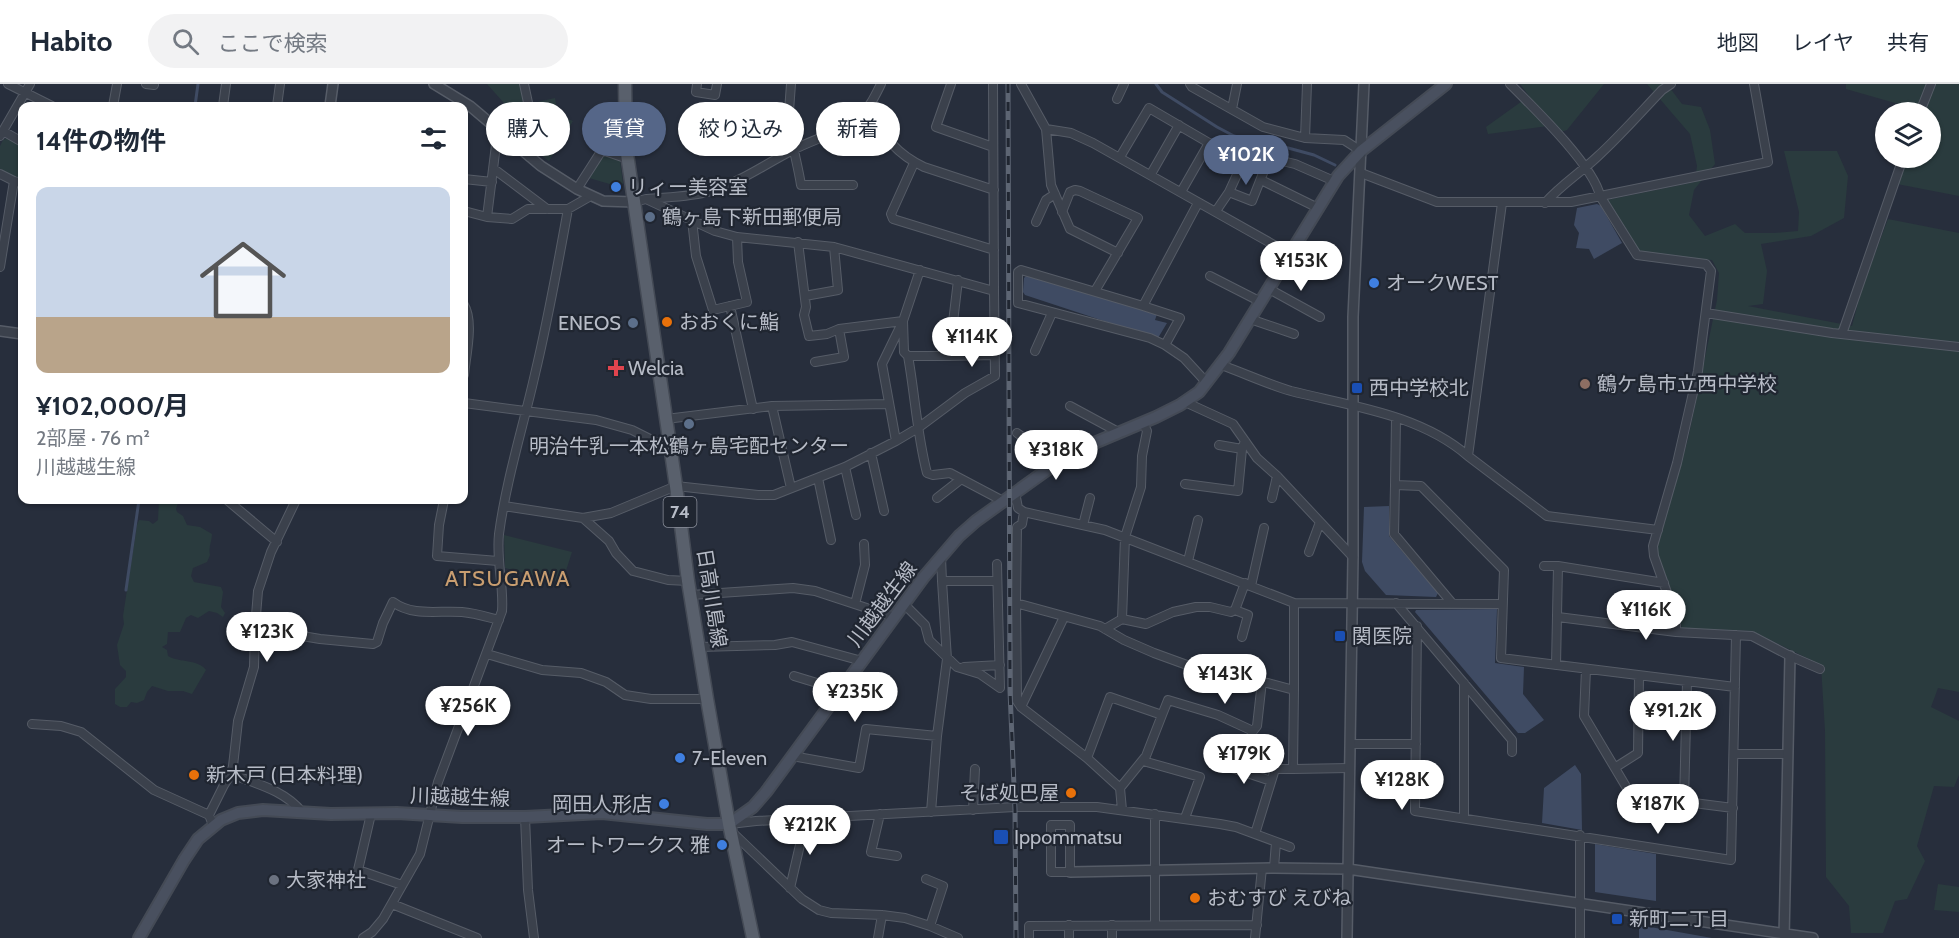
<!DOCTYPE html>
<html lang="ja">
<head>
<meta charset="utf-8">
<style>
	:root { --surface:#fff; --page:#f2f2f3; --text:#1f2937; --muted:#747a83; --line:#e0e1e3; --accent:#568 }
	body { margin:0; font-family:Cabin,"Noto Sans JP",sans-serif; background:var(--page); color:var(--text); height:100vh; display:flex; flex-direction:column; font-size:22px; white-space:nowrap }
	* { box-sizing:border-box; margin:0 }
	p { font-size:20px; color:var(--muted) }
	.icon { flex:none; width:33px; height:33px; fill:none; stroke:currentColor; stroke-width:2; stroke-linecap:round; stroke-linejoin:round }
	.map { position:relative; flex:1; overflow:hidden }
	.side { position:absolute; left:18px; top:18px; width:450px; height:402px; display:flex; flex-direction:column; background:var(--surface); border-radius:12px; box-shadow:0 2px 4px #0004 }
	.side>* { flex:none }
	.banner { position:absolute; left:486px; top:18px; width:570px; height:54px; display:flex; gap:12px }
	.tools { position:absolute; left:1875px; top:18px; display:grid; gap:12px }
	.tools a { display:grid; place-items:center; width:66px; height:66px; border-radius:50%; background:var(--surface); box-shadow:0 2px 4px #0004; font-size:30px }
	.price { position:absolute; translate:-50% -51px; padding:0 14px; border-radius:21px; background:#fff; color:#222; font-size:20px; line-height:39px; filter:drop-shadow(0 2px 3px #0008) }
	.price::after { content:''; position:absolute; left:50%; top:36px; width:18px; height:14px; margin-left:-9px; background:inherit; clip-path:polygon(0 0,100% 0,50% 100%) }
	.price.active { background:var(--accent); color:#fff }
	ul { padding:0; list-style:none }
	li { display:grid; align-content:center; gap:12px; height:318px; padding:0 18px }
	li span { display:grid; place-items:center; height:186px; border-radius:12px; color:#555 }
	li>.icon { margin-inline-start:auto }
	span .icon { width:108px; height:108px; fill:#fffc; stroke-width:1 }
	li b { font-size:26px }
	h2 { display:flex; justify-content:space-between; align-items:center; height:72px; padding:0 18px; font-size:26px }
	.pill { padding:0 21px; border-radius:27px; background:var(--surface); box-shadow:0 2px 4px #0004; font-size:21px; line-height:54px }
	.pill.active { background:var(--accent); color:#fff }
	header { display:flex; align-items:center; gap:36px; box-sizing:border-box; height:84px; padding:0 30px; background:var(--surface); border-bottom:2px solid var(--line) }
	header strong { font-size:28px }
	nav { display:flex; gap:33px; margin-inline-start:auto; font-size:21px }
	.search { width:420px; height:54px; background:var(--page); display:flex; align-items:center; gap:15px; box-sizing:border-box; padding:0 21px; border-radius:33px; color:var(--muted); font-size:22px }
	.map>svg:first-child { display:block }
	.green { fill:#2a3b3e }
	.water { fill:#3f4b63 }
	.lines { fill:none; stroke-linecap:round; stroke-linejoin:round }
	.stream { stroke:#3f4b63; stroke-width:3 }
	.minor-casing { stroke:#565c67; stroke-width:10 }
	.tertiary-casing { stroke:#565c67; stroke-width:12 }
	.secondary-casing { stroke:#444a55; stroke-width:14 }
	.primary-casing { stroke:#444a55; stroke-width:15 }
	.minor { stroke:#3b414c; stroke-width:8 }
	.tertiary { stroke:#3b414c; stroke-width:9 }
	.secondary { stroke:#49505f; stroke-width:10 }
	.primary { stroke:#59606c; stroke-width:12 }
	.rail-casing { stroke:#5d6573; stroke-width:5 }
	.rail { stroke:#202631; stroke-width:3; stroke-dasharray:9; stroke-linecap:butt }
	.shop-dot { fill:#3f7fe0; stroke:#202631; stroke-width:2 }
	.service-dot { fill:#5c6f8a; stroke:#202631; stroke-width:2 }
	.food-dot { fill:#e8710a; stroke:#202631; stroke-width:2 }
	.health-dot { fill:#e0444e; stroke:#202631; stroke-width:2 }
	.education-dot { fill:#8d6e63; stroke:#202631; stroke-width:2 }
	.transit-dot { fill:#1a4fb4; stroke:#202631; stroke-width:2 }
	.worship-dot { fill:#6b7280; stroke:#202631; stroke-width:2 }
	.labels { text-anchor:middle; stroke-width:4.5; stroke-linejoin:round; paint-order:stroke }
	.shield { fill:#202631; stroke:#8a8f9a; stroke-width:1.5 }
	.shield-label { font-size:18px; font-weight:bold; fill:#b7bcc7 }
	.poi-label { font-size:20px; fill:#b7bcc7; stroke:#202631; text-anchor:start }
	.street-label { font-size:20px; fill:#b7bcc7; stroke:#202631 }
	.quarter-label { font-size:22px; letter-spacing:1.5px; fill:#c99e70; stroke:#202631 }
</style>
</head>
<body>
<header>
<strong>Habito</strong>
<div class="search"><svg class="icon" aria-label="search" viewBox="0 0 24 24"><circle cx="10" cy="10" r="6"/><path d="M15 15l6 6"/></svg>ここで検索</div>
<nav><a>地図</a><a>レイヤ</a><a>共有</a></nav>
</header>
<div class="map">
<svg width="1959" height="854" viewBox="0 0 1959 854">
	<rect width="100%" height="100%" fill="#272e3c"/>
	<path class="green" d="M 487,0 L 520,0 L 530,48 Z
		M 1520,0 L 1604,0 L 1567,46 L 1561,48 L 1555,41 L 1488,50 L 1486,43 L 1529,12 Z
		M 1647,0 L 1667,0 L 1682,20 L 1701,23 L 1710,46 L 1715,80 L 1694,106 L 1689,131 L 1705,152 L 1735,140 L 1745,149 L 1774,149 L 1798,147 L 1799,128 L 1784,67 L 1837,67 L 1848,92 L 1844,134 L 1811,152 L 1761,160 L 1767,187 L 1763,220 L 1748,222 L 1852,242 L 1862,204 L 1888,135 L 1959,149 L 1959,608 L 1938,604 L 1931,623 L 1959,637 L 1959,691 L 1954,703 L 1934,702 L 1917,762 L 1925,777 L 1907,815 L 1895,817 L 1883,849 L 1851,849 L 1849,822 L 1826,793 L 1825,647 L 1821,581 L 1752,547 L 1682,544 L 1658,471 L 1658,460 L 1688,355 L 1717,216 L 1719,189 L 1712,176 L 1637,171 L 1607,116 L 1695,98 L 1697,82 L 1690,50 Z
		M 1846,0 L 1959,0 L 1959,112 L 1897,100 L 1904,74 L 1930,74 L 1930,28 L 1915,28 L 1916,25 L 1846,5 Z
		M 555,14 L 558,31 L 573,37 L 549,77 L 543,73 L 533,19 Z
		M 7,54 L 22,63 L 22,95 L 15,94 L 0,86 L 0,62 L 3,56 Z
		M 604,72 L 620,77 L 623,99 L 620,103 L 589,94 L 602,73 Z
		M 159,416 L 179,416 L 176,425 L 177,428 L 183,432 L 187,441 L 200,443 L 212,450 C 212,458 208,463 210,471 L 207,478 L 193,484 L 191,492 L 194,498 L 221,503 L 223,508 L 221,523 L 225,529 L 223,533 L 217,529 L 209,527 L 198,534 L 191,531 L 186,534 L 180,548 L 168,548 L 167,560 L 162,563 L 167,566 L 168,572 C 180,579 198,575 206,586 L 192,610 L 183,607 L 168,607 L 152,602 L 147,608 L 144,616 L 137,619 L 131,618 L 127,623 L 120,623 L 115,620 L 115,605 L 126,593 L 126,587 L 120,581 L 117,561 L 124,540 L 123,532 L 137,441 L 139,436 L 149,437 L 153,440 L 158,436 Z
		M 504,451 L 572,468 L 562,499 L 505,484 Z
		M 1938,800 L 1959,803 L 1959,828 L 1934,826 Z"/>
	<path class="water" d="M 1597,120 L 1601,122 L 1622,159 L 1594,175 L 1589,165 L 1576,164 L 1579,149 L 1574,141 L 1577,124 Z
		M 1026,192 L 1157,230 L 1155,236 L 1167,239 L 1158,254 L 1150,250 L 1125,244 L 1025,211 L 1023,208 L 1024,194 Z
		M 1389,422 L 1389,452 L 1438,509 L 1436,513 L 1386,511 L 1365,487 L 1362,478 L 1364,423 Z
		M 1497,525 L 1495,579 L 1524,583 L 1523,610 L 1544,636 L 1525,649 L 1518,649 L 1415,528 L 1416,526 Z
		M 1575,681 L 1581,690 L 1582,746 L 1542,739 L 1544,704 Z
		M 1595,760 L 1656,770 L 1656,817 L 1595,808 Z
		M 1639,841 L 1712,854 L 1639,854 Z"/>
	<g class="lines">
		<path class="stream" d="M 1156,0 L 1162,8 L 1217,43 L 1234,52 L 1277,61 L 1314,71 L 1335,81
			M 195,22 L 198,0
			M 126,506 L 139,416"/>
		<defs>
			<path id="minor" d="M 8,0 L 52,22
				M 146,0 L 154,1
				M 524,0 L 535,51 L 530,73
				M 697,0 L 696,8 L 715,11 L 717,0
				M 951,0 L 936,43 L 993,63
				M 1021,0 L 1046,45 L 1071,49 L 1093,59 L 1290,170
				M 1190,0 L 1192,3 L 1263,43 L 1305,54 L 1344,56 L 1361,67
				M 1510,0 C 1533,23 1594,82 1600,112 L 1637,171 L 1706,180 L 1711,187 L 1698,287 L 1677,379 L 1653,462 L 1654,472 L 1676,534 L 1676,548
				M 1117,15 L 1124,0
				M 113,22 L 117,0
				M 223,22 L 226,0
				M 277,22 L 280,0
				M 743,24 L 789,27 L 791,0
				M 868,24 C 885,52 893,68 924,83 L 994,106
				M 1232,25 L 1237,0
				M 789,27 C 789,54 797,75 801,101 L 853,101
				M 1920,28 L 1931,0
				M 1046,45 L 1051,101 L 1070,145 L 1118,169
				M 3,47 L 22,58
				M 0,52 L 30,0
				M 1305,54 L 1307,0
				M 1120,73 L 1149,24 L 1209,59 L 1181,108
				M 914,79 L 891,130 L 893,135 L 994,166
				M 494,85 L 547,125
				M 1361,89 L 1437,118 L 1571,118 L 1768,78 L 1754,0
				M 0,90 L 14,97 L 22,99
				M 1151,90 L 1179,41
				M 464,95 L 492,98
				M 1261,96 L 1318,124
				M 577,105 L 602,66 L 628,75
				M 1229,108 L 1252,117 L 1269,74 L 1295,80 L 1334,97
				M 647,115 C 669,113 691,113 711,107 C 739,99 767,79 793,66 C 814,55 839,49 858,34 C 869,25 875,12 881,0
				M 634,118 L 646,115 L 715,147 L 737,153 L 834,163 L 994,207 L 993,0
				M 1502,119 L 1468,372 L 1547,432 L 1658,446
				M 1545,119 C 1561,101 1580,89 1597,73 C 1620,52 1641,28 1662,6 L 1671,0
				M 464,127 L 487,133 L 512,135 L 528,125 L 568,125 L 589,113
				M 1216,127 L 1229,108 L 1251,60
				M 1062,128 L 1070,108 L 1075,106 L 1080,107 L 1138,134 L 1095,207
				M 487,133 L 498,45
				M 692,136 L 696,172 L 713,226 L 747,218 L 738,178 L 737,153
				M 1036,138 L 1046,116 L 1055,110
				M 798,158 L 806,223 L 804,231 L 809,252 L 827,250 L 839,245 L 903,237 L 904,268 L 908,272 L 949,272 L 958,196
				M 0,183 L 14,97
				M 1210,192 L 1261,218
				M 1269,205 L 1320,233
				M 805,212 L 838,206 L 834,163
				M 464,221 C 474,237 466,271 464,291
				M 730,222 L 753,325
				M 1143,222 L 1180,234 L 1165,261 L 1184,274 L 1207,299
				M 1706,229 L 1832,249 L 1959,263
				M 1250,235 L 1294,250
				M 1842,250 L 1903,74
				M 1165,261 L 1150,254 L 1018,219 L 1018,188 L 1021,186 L 1143,222 L 1198,119
				M 1035,267 L 1052,229
				M 908,272 C 915,311 917,351 927,389 L 933,391 L 950,389 L 1003,417
				M 949,272 L 995,271
				M 815,278 L 844,273 L 839,245
				M 1221,281 C 1244,289 1267,300 1291,307 C 1350,322 1420,330 1468,372
				M 1185,318 L 1233,340 L 1257,374 L 1277,392 L 1353,473
				M 464,319 L 596,336 L 632,346 L 670,365
				M 772,322 L 791,404
				M 1070,322 L 1120,349
				M 666,335 L 772,322 L 889,320
				M 1017,349 L 1058,378
				M 896,357 L 882,280 L 903,237 L 920,186
				M 1219,361 L 1242,365
				M 871,369 L 884,427
				M 845,383 L 856,431
				M 818,394 L 831,456
				M 1185,400 L 1238,407 L 1242,365 L 1245,357
				M 1395,401 L 1396,334
				M 1015,408 L 1018,424 L 1024,428 L 1105,446 L 1294,519 L 1502,520
				M 937,414 L 960,396
				M 1272,414 L 1277,392
				M 227,416 L 277,458
				M 444,416 L 439,441 L 437,472 L 498,477
				M 504,422 L 583,434 L 611,429 L 676,402 L 758,411 L 774,411 L 845,383 L 896,357 L 918,344 L 965,309 L 995,292 L 994,207
				M 1024,428 L 1022,440 L 1017,443 L 1016,519 L 1017,617 L 1021,623 L 1087,674 L 1120,704 L 1122,726
				M 583,434 L 609,457 L 616,469 L 633,487 L 668,496 L 688,497
				M 1083,441 L 1090,414
				M 1309,468 L 1320,438
				M 941,473 L 942,497
				M 1188,477 L 1198,436
				M 1544,482 L 1558,482
				M 1251,502 L 1264,444
				M 691,511 L 793,504 L 815,507 L 894,533
				M 1016,519 L 1100,542 L 1124,556 L 1154,569 L 1209,589 L 1233,590 L 1294,606 L 1293,685 L 1349,684
				M 1294,519 L 1294,606
				M 1396,519 L 1512,656 L 1512,668
				M 1452,519 L 1394,450 L 1395,401 L 1421,402 L 1504,486 L 1501,574 L 1735,603
				M 855,520 L 865,481 L 864,460
				M 904,520 L 925,541 L 929,556 L 957,583 L 980,590 L 1000,604 L 997,480
				M 1235,526 L 1248,531 L 1242,553
				M 1558,533 L 1676,548 L 1752,552 L 1790,572 L 1820,585
				M 1122,535 L 1125,453 L 1141,403 L 1142,372 L 1147,347 L 1143,339
				M 1417,542 L 1415,727 L 1731,776 L 1736,551
				M 255,544 L 320,555 L 373,560 L 377,558 L 383,539 L 393,518 C 413,533 439,526 462,528 C 475,529 487,533 499,536
				M 1105,545 L 1122,535 L 1146,540 L 1173,528 L 1196,523 L 1210,523 L 1231,528 L 1235,526 L 1245,499
				M 700,563 L 775,561 L 792,558 L 862,577
				M 487,570 L 542,586 L 581,589 L 606,598 L 625,611 L 651,615 L 707,615
				M 1556,581 L 1558,482 L 1664,499
				M 964,583 L 1000,581
				M 1586,585 L 1584,632 L 1631,711 L 1733,724
				M 794,592 L 840,606
				M 847,597 L 890,600
				M 1021,623 L 1064,533
				M 1162,631 L 1168,616 L 1218,631 L 1253,647 L 1257,642 L 1262,597
				M 32,640 L 61,642 L 81,648 L 154,706 L 209,731
				M 1350,660 L 1416,660
				M 1734,670 L 1788,670
				M 792,672 L 859,684 L 866,645 L 937,652
				M 1087,674 L 1110,613 L 1162,631 L 1146,672 L 1120,704
				M 1143,677 L 1200,693 L 1185,734
				M 1226,682 L 1271,697
				M 1616,683 L 1638,669 L 1639,592
				M 1241,686 L 1253,647
				M 231,690 C 257,700 284,706 302,728
				M 1684,718 L 1687,598
				M 973,726 L 975,685
				M 931,728 L 937,652 L 947,575 L 942,497 L 997,497
				M 371,730 L 358,786 L 402,801
				M 880,730 L 871,768 L 897,772
				M 1155,730 L 1155,841
				M 525,733 L 528,806 L 534,854
				M 1464,734 L 1464,599
				M 730,740 L 756,737 L 1015,723 L 1097,723 L 1220,740 L 1236,743 L 1290,763
				M 213,741 L 209,731 L 224,701 L 231,690 L 233,682 L 238,637 L 254,583 L 255,544 L 258,507 L 271,468 L 296,416
				M 1051,741 L 1070,741 L 1070,788 L 1051,788 Z
				M 732,748 L 802,815 L 819,826 L 831,829 L 882,831 L 905,834 L 930,842 L 958,854
				M 1255,750 L 1275,685 L 1293,685
				M 1274,784 L 1276,758
				M 926,795 L 943,802 L 930,842
				M 790,804 L 806,735
				M 392,820 L 477,854
				M 363,854 L 372,848 L 383,835 L 420,770 L 438,698 L 502,527 C 504,502 496,476 499,450 C 506,397 523,343 535,290 C 548,236 558,180 568,125
				M 878,854 L 882,831
				M 1029,854 L 1029,842 L 1257,841
				M 1069,854 L 1069,841
				M 1112,854 L 1112,841
				M 1255,854 L 1262,784
				M 1580,854 L 1580,751"/>
			<path id="tertiary" d="M 434,0 L 470,22 L 541,82 L 577,105 L 603,117 L 634,118
				M 330,22 L 333,0
				M 0,247 L 22,250
				M 1070,788 L 1274,784 L 1348,785 L 1813,854
				M 1347,854 L 1353,473 L 1353,233 L 1364,0
				M 1784,854 L 1790,572"/>
			<path id="secondary" d="M 139,854 L 184,776 L 198,755 L 221,736 L 238,729 L 263,726 L 331,730 L 397,729 L 462,733 L 525,733 L 602,729 L 707,740 L 729,740 L 753,723 L 766,708 L 923,494 L 959,452 L 976,437 L 1058,378 L 1080,365 L 1156,333 L 1180,321 L 1199,308 L 1229,269 L 1338,92 L 1361,67 L 1446,0"/>
			<path id="primary" d="M 625,0 L 626,63 L 676,402 L 688,497 L 707,615 L 729,740 L 753,854"/>
		</defs>
		<use href="#minor" class="minor-casing"/>
		<use href="#tertiary" class="tertiary-casing"/>
		<use href="#secondary" class="secondary-casing"/>
		<use href="#primary" class="primary-casing"/>
		<use href="#minor" class="minor"/>
		<use href="#tertiary" class="tertiary"/>
		<use href="#secondary" class="secondary"/>
		<use href="#primary" class="primary"/>
		<defs>
			<path id="rail" d="M 1008,0 L 1010,607 L 1015,726 L 1016,854"/>
		</defs>
		<use href="#rail" class="rail-casing"/>
		<use href="#rail" class="rail"/>
	</g>
	<g class="shop-dot">
		<circle cx="616" cy="103" r="6"/>
		<circle cx="1374" cy="199" r="6"/>
		<circle cx="680" cy="674" r="6"/>
		<circle cx="664" cy="720" r="6"/>
		<circle cx="722" cy="761" r="6"/>
	</g>
	<g class="service-dot">
		<circle cx="650" cy="133" r="6"/>
		<circle cx="633" cy="239" r="6"/>
		<circle cx="689" cy="340" r="6"/>
	</g>
	<g class="food-dot">
		<circle cx="667" cy="238" r="6"/>
		<circle cx="194" cy="691" r="6"/>
		<circle cx="1071" cy="709" r="6"/>
		<circle cx="1195" cy="814" r="6"/>
	</g>
	<path class="health-dot" d="M613 275h6v6h6v6h-6v6h-6v-6h-6v-6h6z"/>
	<circle class="education-dot" cx="1585" cy="300" r="6"/>
	<g class="transit-dot">
		<rect x="1351" y="298" width="12" height="12" rx="3"/>
		<rect x="1334" y="546" width="12" height="12" rx="3"/>
		<rect x="993" y="745" width="16" height="16" rx="3"/>
		<rect x="1611" y="829" width="12" height="12" rx="3"/>
	</g>
	<circle class="worship-dot" cx="274" cy="796" r="6"/>
	<g class="labels">
		<rect class="shield" x="663.5" y="413" width="33" height="30" rx="4.5"/>
		<g class="shield-label">
			<text x="680" y="434">74</text>
		</g>
		<g class="poi-label">
			<text x="628" y="110">リィー美容室</text>
			<text x="662" y="140">鶴ヶ島下新田郵便局</text>
			<text x="1386" y="206">オークWEST</text>
			<text x="679" y="245">おおくに鮨</text>
			<text x="621" y="246" text-anchor="end">ENEOS</text>
			<text x="628" y="291">Welcia</text>
			<text x="1597" y="307">鶴ケ島市立西中学校</text>
			<text x="1369" y="311">西中学校北</text>
			<text x="689" y="369" text-anchor="middle">明治牛乳一本松鶴ヶ島宅配センター</text>
			<text x="1352" y="559">関医院</text>
			<text x="692" y="681">7-Eleven</text>
			<text x="206" y="698">新木戸 (日本料理)</text>
			<text x="1059" y="716" text-anchor="end">そば処巴屋</text>
			<text x="652" y="727" text-anchor="end">岡田人形店</text>
			<text x="1014" y="760">Ippommatsu</text>
			<text x="710" y="768" text-anchor="end">オートワークス 雅</text>
			<text x="286" y="803">大家神社</text>
			<text x="1207" y="821">おむすび えびね</text>
			<text x="1629" y="842">新町二丁目</text>
		</g>
		<g class="street-label">
			<text transform="translate(712 514) rotate(81)" y="7">日高川島線</text>
			<text transform="translate(882 520) rotate(-53)" y="7">川越越生線</text>
			<text transform="translate(460 713) rotate(2)" y="7">川越越生線</text>
		</g>
		<g class="quarter-label">
			<text x="508" y="502">ATSUGAWA</text>
		</g>
	</g>
</svg>
<div class="tools">
<a><svg class="icon" aria-label="layers" viewBox="0 0 24 24"><path d="M12 4l9 5-9 5-9-5zM3 14l9 5 9-5"/></svg></a>
</div>
<b class="price active" style="left:1246px;top:102px">¥102K</b>
<b class="price" style="left:1301px;top:208px">¥153K</b>
<b class="price" style="left:972px;top:284px">¥114K</b>
<b class="price" style="left:1056px;top:397px">¥318K</b>
<b class="price" style="left:1646px;top:557px">¥116K</b>
<b class="price" style="left:267px;top:579px">¥123K</b>
<b class="price" style="left:1225px;top:621px">¥143K</b>
<b class="price" style="left:855px;top:639px">¥235K</b>
<b class="price" style="left:468px;top:653px">¥256K</b>
<b class="price" style="left:1673px;top:658px">¥91.2K</b>
<b class="price" style="left:1244px;top:701px">¥179K</b>
<b class="price" style="left:1402px;top:727px">¥128K</b>
<b class="price" style="left:1658px;top:751px">¥187K</b>
<b class="price" style="left:810px;top:772px">¥212K</b>
<div class="banner">
<a class="pill">購入</a>
<a class="pill active">賃貸</a>
<a class="pill">絞り込み</a>
<a class="pill">新着</a>
</div>
<section class="side">
<h2>14件の物件<svg class="icon" aria-label="filters" viewBox="0 0 24 24"><path d="M4 7h16M4 17h16"/><circle cx="9" cy="7" r="2"/><circle cx="15" cy="17" r="2"/></svg></h2>
<ul>
<li><span style="background:linear-gradient(#c9d6e8 70%,#b9a48a 0)"><svg class="icon" aria-label="home" viewBox="0 0 24 24"><path d="M3 11l9-7 9 7M6 9v11h12V9"/></svg></span><div><b>¥102,000/月</b><p>2部屋 · 76 m²</p><p>川越越生線</p></div></li>
</ul>
</section>
</div>
</body>
</html>
